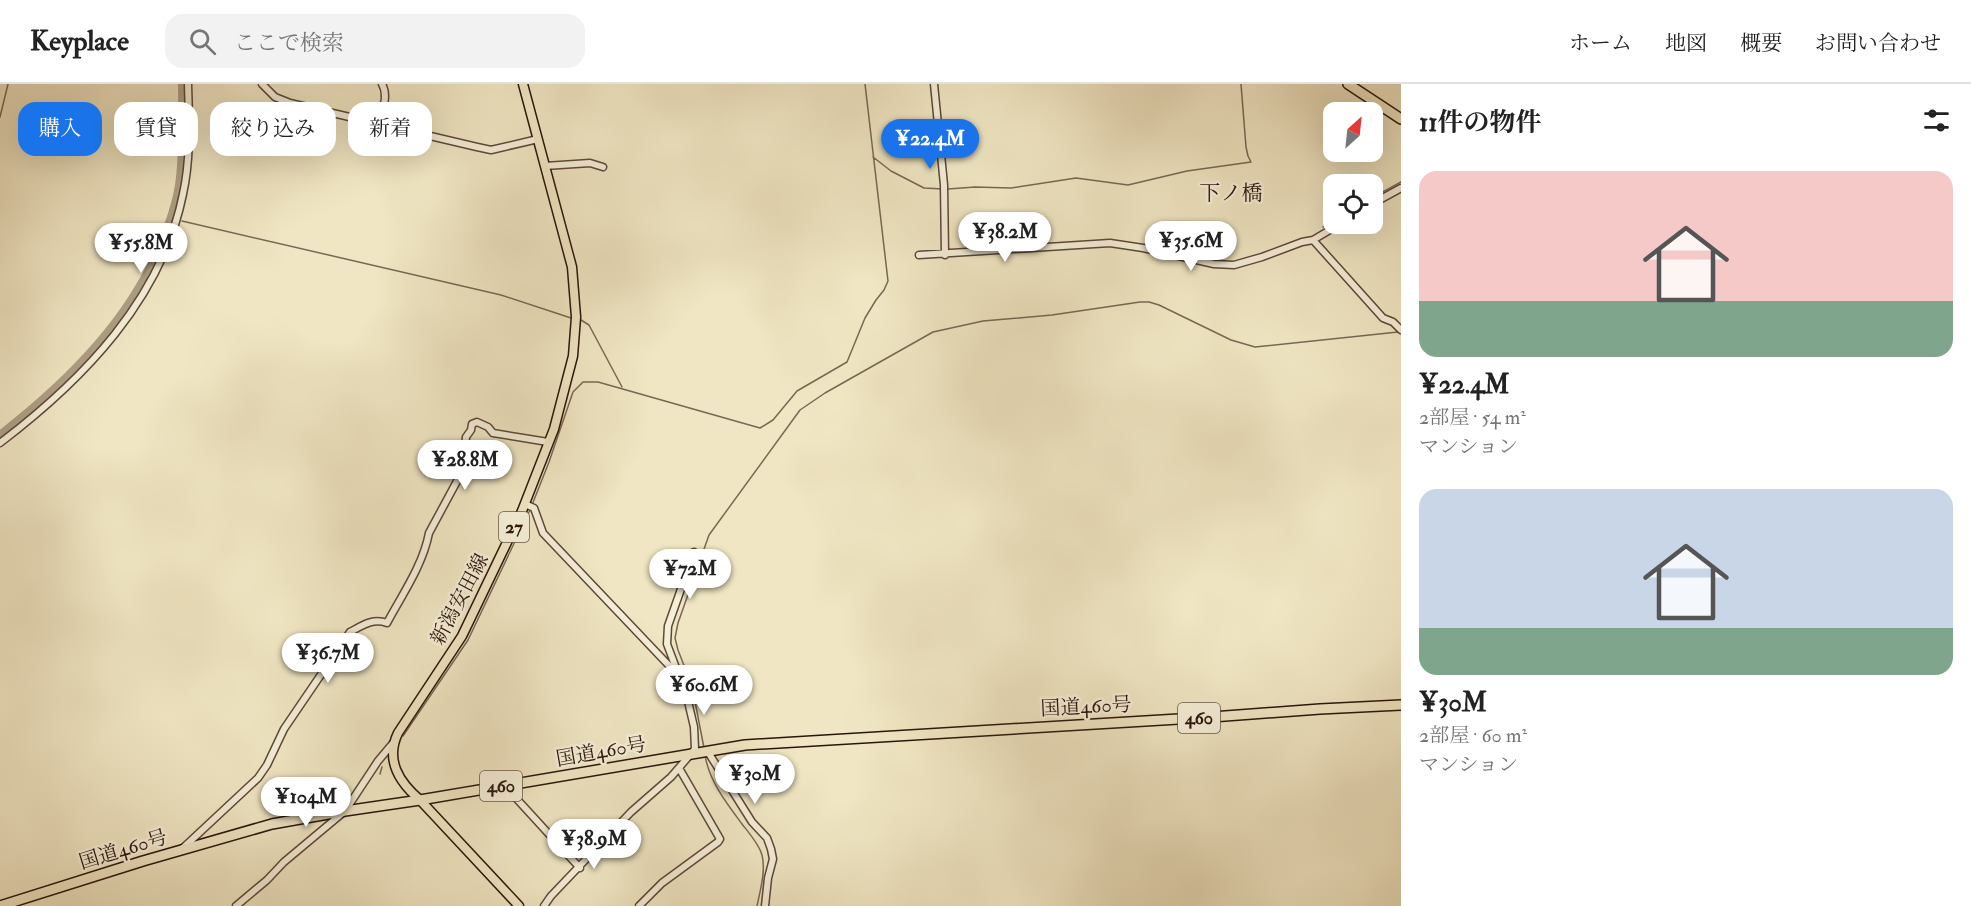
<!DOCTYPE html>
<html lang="ja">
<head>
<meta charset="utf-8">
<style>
	:root { --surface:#fff; --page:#f2f2f2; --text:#222; --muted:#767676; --line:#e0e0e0; --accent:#1a73e8 }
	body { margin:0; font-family:"IM FELL Double Pica","Noto Serif JP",serif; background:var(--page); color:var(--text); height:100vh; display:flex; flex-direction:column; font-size:22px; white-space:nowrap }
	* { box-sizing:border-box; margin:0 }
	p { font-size:20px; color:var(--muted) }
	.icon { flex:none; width:33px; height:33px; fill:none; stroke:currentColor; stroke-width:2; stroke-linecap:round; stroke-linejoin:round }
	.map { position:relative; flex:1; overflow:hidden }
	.panel { display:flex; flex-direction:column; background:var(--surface); width:570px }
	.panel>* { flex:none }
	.banner { position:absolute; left:18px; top:18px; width:570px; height:54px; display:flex; gap:12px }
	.needle { width:39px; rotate:27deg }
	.fabs { position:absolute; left:1323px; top:18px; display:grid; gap:12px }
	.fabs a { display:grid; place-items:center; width:60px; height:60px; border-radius:12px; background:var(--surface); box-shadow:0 6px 24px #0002; font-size:30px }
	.price { position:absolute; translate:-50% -51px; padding:0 14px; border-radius:21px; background:#fff; color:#222; font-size:20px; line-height:39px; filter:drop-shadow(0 2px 3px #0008) }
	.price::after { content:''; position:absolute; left:50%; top:36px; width:18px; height:14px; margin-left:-9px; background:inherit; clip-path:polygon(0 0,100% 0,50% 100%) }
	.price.on { background:var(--accent); color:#fff }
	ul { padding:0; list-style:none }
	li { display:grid; align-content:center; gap:12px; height:318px; padding:0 18px }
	li span { display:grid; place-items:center; height:186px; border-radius:18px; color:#555 }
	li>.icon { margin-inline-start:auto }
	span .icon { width:108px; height:108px; fill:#fffc; stroke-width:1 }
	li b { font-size:26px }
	h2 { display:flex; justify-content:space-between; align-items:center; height:72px; padding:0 18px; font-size:26px }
	.tag { padding:0 21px; border-radius:18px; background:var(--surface); box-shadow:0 6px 24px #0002; font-size:21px; line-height:54px }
	.tag.on { background:var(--accent); color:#fff }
	header { display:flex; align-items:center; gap:36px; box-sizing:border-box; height:84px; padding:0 30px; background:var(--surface); border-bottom:2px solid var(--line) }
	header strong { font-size:28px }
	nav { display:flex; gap:33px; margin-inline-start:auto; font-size:21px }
	.search { width:420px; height:54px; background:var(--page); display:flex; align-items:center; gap:15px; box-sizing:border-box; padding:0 21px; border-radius:18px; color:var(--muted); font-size:22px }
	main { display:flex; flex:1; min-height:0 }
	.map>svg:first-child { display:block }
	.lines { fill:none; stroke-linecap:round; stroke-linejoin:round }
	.stream { stroke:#796754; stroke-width:1.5 }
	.river { stroke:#ad9f84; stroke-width:10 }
	.minor-casing { stroke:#5c4839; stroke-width:9 }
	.major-casing { stroke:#2b140b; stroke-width:11 }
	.highway-casing { stroke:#2b140b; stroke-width:12 }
	.minor { stroke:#f5efd8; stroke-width:6 }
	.major { stroke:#f0e6c3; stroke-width:8 }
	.highway { stroke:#f0e6c3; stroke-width:9 }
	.labels { text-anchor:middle; stroke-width:5; stroke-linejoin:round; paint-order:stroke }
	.shield { fill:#f5efd8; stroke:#685648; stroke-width:1.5 }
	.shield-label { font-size:18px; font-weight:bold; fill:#2b140b }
	.street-label { font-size:20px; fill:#2b140b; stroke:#f5efd8 }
	.neighbourhood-label { font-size:21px; fill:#2b140b; stroke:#f5efd8 }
</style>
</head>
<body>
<header>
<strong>Keyplace</strong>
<div class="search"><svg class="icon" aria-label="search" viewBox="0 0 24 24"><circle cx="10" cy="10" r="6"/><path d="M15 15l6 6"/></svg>ここで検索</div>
<nav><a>ホーム</a><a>地図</a><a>概要</a><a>お問い合わせ</a></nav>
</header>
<main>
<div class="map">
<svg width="1401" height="822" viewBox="0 0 1401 822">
	<rect width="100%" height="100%" fill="#f0e6c3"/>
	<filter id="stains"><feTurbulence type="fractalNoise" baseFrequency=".00333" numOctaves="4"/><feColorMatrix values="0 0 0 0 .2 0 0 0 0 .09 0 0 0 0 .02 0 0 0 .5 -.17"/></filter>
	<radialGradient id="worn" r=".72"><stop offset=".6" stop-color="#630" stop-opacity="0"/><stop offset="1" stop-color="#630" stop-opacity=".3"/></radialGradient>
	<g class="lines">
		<path class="stream" d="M 0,33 L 8,0
			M 873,73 L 891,87 L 924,104 L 943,105
			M 948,105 L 975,103 L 1011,104 L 1076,94 L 1128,101 L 1187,87 L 1251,78 L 1248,72 L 1246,63 L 1241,0
			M 1372,114 L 1401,98
			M 182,137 L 501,211 L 571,234
			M 1323,143 L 1334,137
			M 581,236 L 589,241 L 622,303
			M 532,421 L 549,378 L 573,308 L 583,298 L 598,298 L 760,344 L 773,336 L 797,307 L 847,278 L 865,234 L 876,216 L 884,206 L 888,197 L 865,0
			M 403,652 L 468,556 L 530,426
			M 704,664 L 692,602 L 678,566 L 675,554 L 678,539 L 709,451 L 800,326 L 825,309 L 933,248 L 983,237 L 1052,231 L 1140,218 L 1149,218 L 1159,221 L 1231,256 L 1255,263 L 1398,248
			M 705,671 C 709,697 727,720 742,740 C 749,749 759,760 762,771 C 766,787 760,807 757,822
			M 380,690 L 382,683"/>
		<path class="river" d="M 0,352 C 71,297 137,231 168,145 C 173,131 178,116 180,101 C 185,68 183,33 183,0"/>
		<defs>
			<path id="minor" d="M 262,0 L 275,13 L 290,19 L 477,63 L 491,66 L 538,55
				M 934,0 L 944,101 L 945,171
				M 378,40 C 382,27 389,12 382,0
				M 545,82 L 590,79 L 603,83
				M 1372,120 L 1401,104
				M 1313,156 L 1383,234 L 1393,238 L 1401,246
				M 919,171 L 1110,159 L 1143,164 L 1214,180 L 1234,181 L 1262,173 L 1302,158 L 1313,156 L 1340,140
				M 0,359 C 83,296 162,215 183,110 C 191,74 189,36 188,0
				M 525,420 L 534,424 L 543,449 L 677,590
				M 708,668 L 752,738 L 767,754 L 771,765 L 773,775 L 768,794 L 765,822
				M 504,701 L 580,784
				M 183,764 L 258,694 L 267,681 L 284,645 L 350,548 C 363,541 373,534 387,539 C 402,511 423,481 429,449 L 463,386 L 466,353 L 471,346 L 472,340 L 477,338 L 488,343 L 493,349 L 548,358
				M 236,822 L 267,796 L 284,778 L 345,727 L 378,677 L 394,658
				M 544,822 L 551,812 L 631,728 L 671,693 L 695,665 L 694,643 L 687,613 L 667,560 L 668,542 L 694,468
				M 639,822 L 662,799 L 718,758 L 720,755 L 679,684"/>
			<path id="major" d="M 519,822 L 420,716 C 399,698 385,676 398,649 L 462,552 L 522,427 L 554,345 L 573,272 L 576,233 L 572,183 L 523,0"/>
			<path id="highway" d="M 1348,0 L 1401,35
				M 0,822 L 143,777 L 272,740 L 345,727 L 420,716 L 745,661 L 1212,633 L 1320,625 L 1401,621"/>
		</defs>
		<use href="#minor" class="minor-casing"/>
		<use href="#major" class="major-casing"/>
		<use href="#highway" class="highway-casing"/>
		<use href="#minor" class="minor"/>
		<use href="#major" class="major"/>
		<use href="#highway" class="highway"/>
	</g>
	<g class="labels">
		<g class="shield">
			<rect x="499" y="428" width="30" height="30" rx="4.5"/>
			<rect x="1178" y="619" width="42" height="30" rx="4.5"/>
			<rect x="480" y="687" width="42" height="30" rx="4.5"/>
		</g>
		<g class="shield-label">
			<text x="514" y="449">27</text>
			<text x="1199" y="640">460</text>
			<text x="501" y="708">460</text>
		</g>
		<g class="street-label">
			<text transform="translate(459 515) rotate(-62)" y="7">新潟安田線</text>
			<text transform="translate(1086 622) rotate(-3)" y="7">国道460号</text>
			<text transform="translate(601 667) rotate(-10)" y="7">国道460号</text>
			<text transform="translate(123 765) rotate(-17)" y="7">国道460号</text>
		</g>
		<g class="neighbourhood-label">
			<text x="1231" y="116">下ノ橋</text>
		</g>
	</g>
	<rect width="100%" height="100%" filter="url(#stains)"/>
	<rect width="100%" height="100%" fill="url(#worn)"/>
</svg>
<div class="fabs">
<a><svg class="needle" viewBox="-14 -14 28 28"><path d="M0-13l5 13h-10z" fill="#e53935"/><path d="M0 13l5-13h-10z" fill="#767676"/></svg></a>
<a><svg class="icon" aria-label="locate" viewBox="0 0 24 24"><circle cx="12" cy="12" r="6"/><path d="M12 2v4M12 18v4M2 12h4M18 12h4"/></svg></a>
</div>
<b class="price on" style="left:930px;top:86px">¥22.4M</b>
<b class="price" style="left:1005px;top:179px">¥38.2M</b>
<b class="price" style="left:1191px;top:188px">¥35.6M</b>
<b class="price" style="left:141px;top:190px">¥55.8M</b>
<b class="price" style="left:465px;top:407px">¥28.8M</b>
<b class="price" style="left:690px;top:516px">¥72M</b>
<b class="price" style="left:328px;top:600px">¥36.7M</b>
<b class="price" style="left:704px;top:632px">¥60.6M</b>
<b class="price" style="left:755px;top:721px">¥30M</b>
<b class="price" style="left:306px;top:744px">¥104M</b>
<b class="price" style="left:594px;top:786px">¥38.9M</b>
<div class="banner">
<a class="tag on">購入</a>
<a class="tag">賃貸</a>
<a class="tag">絞り込み</a>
<a class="tag">新着</a>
</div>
</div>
<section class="panel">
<h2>11件の物件<svg class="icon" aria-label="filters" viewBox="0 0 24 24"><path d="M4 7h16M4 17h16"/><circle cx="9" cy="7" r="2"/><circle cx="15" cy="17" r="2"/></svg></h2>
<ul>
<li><span style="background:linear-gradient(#f6c9c9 70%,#7fa58c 0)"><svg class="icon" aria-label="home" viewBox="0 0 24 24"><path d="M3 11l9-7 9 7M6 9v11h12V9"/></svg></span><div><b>¥22.4M</b><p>2部屋 · 54 m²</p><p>マンション</p></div></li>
<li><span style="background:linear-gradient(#c9d6e8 75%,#7fa58c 0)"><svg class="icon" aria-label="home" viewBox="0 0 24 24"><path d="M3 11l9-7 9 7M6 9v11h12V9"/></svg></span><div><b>¥30M</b><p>2部屋 · 60 m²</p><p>マンション</p></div></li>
</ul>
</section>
</main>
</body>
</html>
